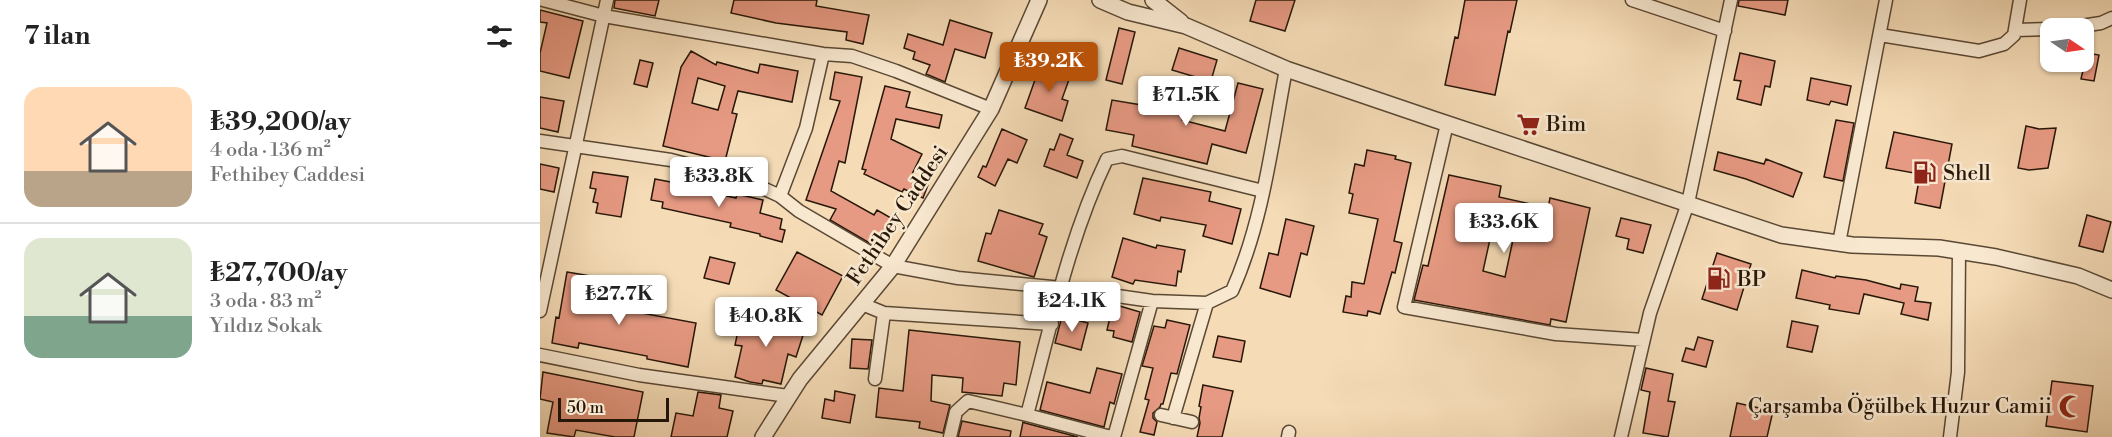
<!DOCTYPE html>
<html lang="tr">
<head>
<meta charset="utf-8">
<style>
	:root { --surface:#fff; --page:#f2f2f2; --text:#222; --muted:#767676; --line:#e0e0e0; --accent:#b45309 }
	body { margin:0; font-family:"Libre Bodoni",serif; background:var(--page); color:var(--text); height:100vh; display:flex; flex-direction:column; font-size:22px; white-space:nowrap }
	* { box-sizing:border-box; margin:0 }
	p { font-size:20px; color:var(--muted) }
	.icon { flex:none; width:33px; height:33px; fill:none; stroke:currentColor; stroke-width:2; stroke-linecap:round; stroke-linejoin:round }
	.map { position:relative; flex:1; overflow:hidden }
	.panel { display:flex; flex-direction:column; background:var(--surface); width:540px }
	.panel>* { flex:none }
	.needle { width:39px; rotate:103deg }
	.buttons { position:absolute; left:1500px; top:18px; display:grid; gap:12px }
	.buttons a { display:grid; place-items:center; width:54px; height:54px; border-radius:12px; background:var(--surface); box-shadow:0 2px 4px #0004; font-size:30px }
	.scale { position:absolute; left:18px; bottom:15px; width:111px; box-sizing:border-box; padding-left:6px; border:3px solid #271708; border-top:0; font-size:16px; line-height:21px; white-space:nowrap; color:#271708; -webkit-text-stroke:4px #f8e8d0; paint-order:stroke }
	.price { position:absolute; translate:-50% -51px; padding:0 14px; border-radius:6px; background:#fff; color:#222; font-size:20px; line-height:39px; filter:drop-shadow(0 2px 3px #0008) }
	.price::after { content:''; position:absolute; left:50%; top:36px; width:18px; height:14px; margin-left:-9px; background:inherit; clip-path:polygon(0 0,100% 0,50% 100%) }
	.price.selected { background:var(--accent); color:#fff }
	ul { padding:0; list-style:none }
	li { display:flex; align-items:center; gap:18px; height:150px; padding:0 24px }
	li+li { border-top:2px solid var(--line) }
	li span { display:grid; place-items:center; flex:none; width:168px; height:120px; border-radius:18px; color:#555 }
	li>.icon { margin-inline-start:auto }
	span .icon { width:72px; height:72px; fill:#fffc; stroke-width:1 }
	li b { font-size:26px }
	h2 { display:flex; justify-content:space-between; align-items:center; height:72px; padding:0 24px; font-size:26px }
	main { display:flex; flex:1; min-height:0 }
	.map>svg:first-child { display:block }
	.building { fill:#e79a83; stroke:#271708; stroke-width:1.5; fill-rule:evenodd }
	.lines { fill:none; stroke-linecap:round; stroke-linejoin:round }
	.minor-casing { stroke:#5a4834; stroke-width:15 }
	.tertiary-casing { stroke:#5a4834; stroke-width:18 }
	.minor { stroke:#f8e8d0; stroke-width:12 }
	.tertiary { stroke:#f8e8d0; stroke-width:15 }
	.labels { text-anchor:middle; stroke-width:5; stroke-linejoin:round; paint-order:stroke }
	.poi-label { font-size:21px; fill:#271708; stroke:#f8e8d0; text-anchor:start }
	.street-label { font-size:21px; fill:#271708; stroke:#f8e8d0 }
</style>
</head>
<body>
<main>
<section class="panel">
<h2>7 ilan<svg class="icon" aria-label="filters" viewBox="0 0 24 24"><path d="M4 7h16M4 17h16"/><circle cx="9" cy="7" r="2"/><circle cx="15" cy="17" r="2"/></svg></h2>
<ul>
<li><span style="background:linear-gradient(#ffd9b3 70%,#b9a48a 0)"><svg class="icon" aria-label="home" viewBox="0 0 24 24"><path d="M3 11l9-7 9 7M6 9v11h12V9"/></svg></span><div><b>₺39,200/ay</b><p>4 oda · 136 m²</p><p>Fethibey Caddesi</p></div></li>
<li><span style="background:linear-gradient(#dfe7d0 65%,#7fa58c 0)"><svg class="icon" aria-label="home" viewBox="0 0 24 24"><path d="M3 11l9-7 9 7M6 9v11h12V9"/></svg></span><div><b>₺27,700/ay</b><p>3 oda · 83 m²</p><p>Yıldız Sokak</p></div></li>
</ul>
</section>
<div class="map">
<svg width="1572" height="437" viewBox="0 0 1572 437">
	<rect width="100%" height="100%" fill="#f5dcb7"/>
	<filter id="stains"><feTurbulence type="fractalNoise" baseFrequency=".00333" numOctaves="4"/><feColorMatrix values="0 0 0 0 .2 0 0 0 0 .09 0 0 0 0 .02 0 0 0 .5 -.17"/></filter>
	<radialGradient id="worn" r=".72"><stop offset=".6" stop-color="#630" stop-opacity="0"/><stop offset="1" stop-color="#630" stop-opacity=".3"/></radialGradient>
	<path class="building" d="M 75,0 L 119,0 L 115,16 L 74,8 Z
		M 194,0 L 277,0 L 276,6 L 329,15 L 323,44 L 306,40 L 307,32 L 236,23 L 191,13 Z
		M 716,0 L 755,0 L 745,31 L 710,21 Z
		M 925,0 L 977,0 L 970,32 L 968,31 L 955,95 L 905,85 L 915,37 L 918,38 Z
		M 1199,0 L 1248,0 L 1245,15 L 1198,6 Z
		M 0,10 L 43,21 L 29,78 L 0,71 L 0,53 L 7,23 L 0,22 Z
		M 410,20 L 452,33 L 445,58 L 415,49 L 405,82 L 386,74 L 390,65 L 373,59 L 375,52 L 364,48 L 368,34 L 403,45 Z
		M 579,28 L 595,32 L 582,84 L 566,80 Z
		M 639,48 L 677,60 L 668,91 L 656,87 L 659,78 L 632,70 Z
		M 151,51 L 176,65 L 177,62 L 218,73 L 220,64 L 258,71 L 252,102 L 198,91 L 192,113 L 197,114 L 185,161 L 123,146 L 141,67 ZM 158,78 L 185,86 L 178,110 L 152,103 Z
		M 1200,53 L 1235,61 L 1230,87 L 1225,86 L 1221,105 L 1197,99 L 1201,81 L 1194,80 Z
		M 1547,53 L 1559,55 L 1554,81 L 1541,79 Z
		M 100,60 L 113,63 L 107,87 L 94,84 Z
		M 501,63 L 531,74 L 522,99 L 528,101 L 522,121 L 485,108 Z
		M 295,72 L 322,77 L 305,163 L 299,161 L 291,191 L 334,215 L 337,210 L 358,222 L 347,241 L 343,239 L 338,248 L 290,220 L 296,209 L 266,200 L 300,101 L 290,99 Z
		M 1271,78 L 1311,86 L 1307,105 L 1291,101 L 1289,105 L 1267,100 Z
		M 698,83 L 723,89 L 706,153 L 672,144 L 667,164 L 592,146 L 594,135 L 566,130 L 572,100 L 602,105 L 602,104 L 643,114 L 642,120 L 685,131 Z
		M 345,86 L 370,92 L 366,107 L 402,115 L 399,128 L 356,119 L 351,139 L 382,154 L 370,178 L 388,185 L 383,198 L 364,189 L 362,192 L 324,174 L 326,170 L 322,169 Z
		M 0,97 L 24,101 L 18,132 L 0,128 Z
		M 1296,120 L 1314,123 L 1303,181 L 1284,177 Z
		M 1486,126 L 1499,129 L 1516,128 L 1508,168 L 1489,170 L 1478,168 Z
		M 462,129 L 487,140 L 477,163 L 468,159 L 455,186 L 438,177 L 443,166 L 446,167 Z
		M 1354,132 L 1412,144 L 1400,208 L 1375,203 L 1380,174 L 1346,168 Z
		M 520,134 L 533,139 L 527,155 L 543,161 L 537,178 L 504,166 L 510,149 L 514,150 Z
		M 827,150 L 856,156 L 855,159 L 871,163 L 854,241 L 862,243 L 855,273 L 852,272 L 840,314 L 828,311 L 827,316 L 803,312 L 806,296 L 811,297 L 812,282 L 824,284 L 838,219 L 809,213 L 813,194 L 809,193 L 815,164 L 824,166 Z
		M 1178,152 L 1224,164 L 1226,159 L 1262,173 L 1253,197 L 1206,179 L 1174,170 Z
		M 0,164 L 19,168 L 14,192 L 0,189 Z
		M 53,172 L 88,177 L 81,217 L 56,213 L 58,203 L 53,202 L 56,189 L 50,188 Z
		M 909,175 L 961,186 L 959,197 L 1008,208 L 1010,198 L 1050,208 L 1026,322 L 1011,319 L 1010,325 L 874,300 L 883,265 L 888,266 ZM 952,230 L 974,235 L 965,277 L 943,271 Z
		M 603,178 L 671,192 L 669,201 L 701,209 L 692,244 L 663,236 L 666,225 L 621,217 L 620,221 L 594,214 Z
		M 115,179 L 157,187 L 156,189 L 196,198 L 197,194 L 223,200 L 220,213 L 242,219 L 240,229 L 245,230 L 242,242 L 220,236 L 220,234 L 190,227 L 191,223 L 122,208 L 123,202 L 111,200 Z
		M 459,210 L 503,224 L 499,234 L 507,237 L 494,277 L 438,261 L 446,233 L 451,234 Z
		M 1547,215 L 1571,222 L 1563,252 L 1539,246 Z
		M 1081,218 L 1111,225 L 1103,253 L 1087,249 L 1089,239 L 1076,236 Z
		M 746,219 L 774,226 L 767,255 L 761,253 L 750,297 L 720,288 L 729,253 L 738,255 Z
		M 583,238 L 616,248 L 617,245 L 645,250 L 641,272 L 638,271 L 636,286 L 595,280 L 593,284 L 572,277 Z
		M 257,252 L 303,276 L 282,315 L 236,290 Z
		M 1177,253 L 1211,264 L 1197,310 L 1162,299 Z
		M 170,257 L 195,263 L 189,284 L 164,278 Z
		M 1262,270 L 1295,278 L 1296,276 L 1326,280 L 1360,289 L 1361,284 L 1378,287 L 1375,301 L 1391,303 L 1388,320 L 1361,314 L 1364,303 L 1324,294 L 1319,314 L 1289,309 L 1290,305 L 1256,298 Z
		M 27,272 L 63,278 L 58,305 L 156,323 L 148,367 L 107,359 L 107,356 L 39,343 L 38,348 L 12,343 L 16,317 L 19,318 Z
		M 573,304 L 600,312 L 592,342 L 573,337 L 574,331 L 567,330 Z
		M 209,312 L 232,317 L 231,320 L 266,326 L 256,357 L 248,354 L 241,384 L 223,380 L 222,384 L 210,382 L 195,377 L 202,346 L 195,345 L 200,321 L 206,322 Z
		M 522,316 L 548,323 L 541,350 L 515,343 Z
		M 627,320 L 650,325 L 637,374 L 631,373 L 623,404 L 621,404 L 620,407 L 613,413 L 613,418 L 617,422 L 614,435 L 600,432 L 609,400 L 605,399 L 613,368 L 602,366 L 614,326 L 625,328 Z
		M 1252,321 L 1278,326 L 1272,352 L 1247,347 Z
		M 369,330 L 480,342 L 476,385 L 464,383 L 462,396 L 422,392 L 423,378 L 392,375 L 391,401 L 410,405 L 403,433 L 379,428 L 380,422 L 336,417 L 339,388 L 363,391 Z
		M 678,336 L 705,341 L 701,362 L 673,357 Z
		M 1158,337 L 1173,341 L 1166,367 L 1142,361 L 1146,348 L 1154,350 Z
		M 312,339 L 332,340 L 328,369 L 310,368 Z
		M 557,368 L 582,374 L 574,404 L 570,402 L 564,427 L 500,410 L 507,382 L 550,393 Z
		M 1106,368 L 1133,374 L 1128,401 L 1135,402 L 1128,437 L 1103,433 L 1110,392 L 1101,390 Z
		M 3,372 L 103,392 L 94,437 L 75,437 L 36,430 L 34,437 L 7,433 L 13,402 L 0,399 Z
		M 1512,381 L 1553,386 L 1547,432 L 1506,426 Z
		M 663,385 L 693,391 L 682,437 L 657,437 L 660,423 L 659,418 L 661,407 L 659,406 Z
		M 295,391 L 315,395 L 310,423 L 282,418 L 285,399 L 294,401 Z
		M 158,392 L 181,395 L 179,408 L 193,411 L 187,437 L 131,437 L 136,413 L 153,416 Z
		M 1197,403 L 1233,411 L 1227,437 L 1190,437 Z
		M 422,421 L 471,431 L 470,437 L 418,437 Z
		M 483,422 L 485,423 L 538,437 L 480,437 Z"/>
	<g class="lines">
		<defs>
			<path id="minor" d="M 3,0 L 64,16 L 283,54 L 312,56 L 356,71 L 451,109
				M 1092,0 L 1185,31
				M 1528,28 L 1561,23 L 1572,18
				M 1475,30 L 1510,29
				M 1340,35 L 1439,51 L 1464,44 L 1474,35 L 1480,0
				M 907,124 L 864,307 L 1016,334 L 1103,340
				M 0,141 L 131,160 L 201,178 L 240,196 L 259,211 L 353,266 L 418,278 L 522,288 L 612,301 L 667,303 L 692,291 C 723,222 732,143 746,69
				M 240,196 L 266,128 L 283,54
				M 1299,243 L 1346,0
				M 322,304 L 344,313 L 512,324
				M 0,311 L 67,0
				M 0,355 L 99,375 L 248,396
				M 335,379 L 344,313
				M 621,415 L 652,422
				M 633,418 L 667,303
				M 410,437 L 416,412 L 428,401 L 487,415
				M 571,437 L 487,415 C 510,330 528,240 567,159 L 582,156 L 723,191
				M 574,437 L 612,301
				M 748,437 L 749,432
				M 1081,437 L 1110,313 L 1148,203 L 1191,0
				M 1410,437 L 1418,372 L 1419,251"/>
			<path id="tertiary" d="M 560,0 L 588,12 L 646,26 L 746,69 L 896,120 L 1241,235 L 1312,245 L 1399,248 L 1456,257 L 1538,276 L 1572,290
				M 613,0 L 641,22
				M 223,437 L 260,379 L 353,266 L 451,109 L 499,0"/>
		</defs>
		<use href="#minor" class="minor-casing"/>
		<use href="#tertiary" class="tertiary-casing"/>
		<use href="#minor" class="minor"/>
		<use href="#tertiary" class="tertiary"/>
	</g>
	<defs>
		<symbol id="supermarket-bare" viewBox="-9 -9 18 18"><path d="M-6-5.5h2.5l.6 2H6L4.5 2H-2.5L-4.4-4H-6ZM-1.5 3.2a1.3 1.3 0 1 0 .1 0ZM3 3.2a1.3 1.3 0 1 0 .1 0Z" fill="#8f2418" stroke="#f8e8d0" stroke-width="2.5" paint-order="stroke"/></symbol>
		<symbol id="fuel-bare" viewBox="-9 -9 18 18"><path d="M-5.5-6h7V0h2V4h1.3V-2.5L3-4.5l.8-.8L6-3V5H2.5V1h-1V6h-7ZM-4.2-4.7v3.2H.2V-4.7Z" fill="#8f2418" stroke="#f8e8d0" stroke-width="2.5" paint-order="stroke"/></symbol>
		<symbol id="mosque-bare" viewBox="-9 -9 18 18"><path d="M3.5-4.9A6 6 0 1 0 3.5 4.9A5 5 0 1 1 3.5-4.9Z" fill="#8f2418" stroke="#f8e8d0" stroke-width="2.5" paint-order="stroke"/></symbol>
	</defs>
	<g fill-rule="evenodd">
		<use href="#supermarket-bare" x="972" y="108" width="33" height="33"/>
		<use href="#fuel-bare" x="1368" y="156" width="33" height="33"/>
		<use href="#fuel-bare" x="1162" y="262" width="33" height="33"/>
		<use href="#mosque-bare" x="1514" y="390" width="33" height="33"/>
	</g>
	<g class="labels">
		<g class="poi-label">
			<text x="1006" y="131">Bim</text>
			<text x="1403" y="180">Shell</text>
			<text x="1197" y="286">BP</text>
			<text x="1512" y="413" text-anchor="end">Çarşamba Öğülbek Huzur Camii</text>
		</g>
		<g class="street-label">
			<text transform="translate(357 215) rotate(-56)" y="7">Fethibey Caddesi</text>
		</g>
	</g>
	<rect width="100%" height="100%" filter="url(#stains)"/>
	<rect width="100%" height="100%" fill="url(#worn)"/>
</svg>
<div class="buttons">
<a><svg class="needle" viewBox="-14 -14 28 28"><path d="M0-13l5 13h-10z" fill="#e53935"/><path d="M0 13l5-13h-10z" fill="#767676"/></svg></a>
</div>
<div class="scale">50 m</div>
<b class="price selected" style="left:509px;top:93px">₺39.2K</b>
<b class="price" style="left:646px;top:127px">₺71.5K</b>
<b class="price" style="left:179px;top:208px">₺33.8K</b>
<b class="price" style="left:964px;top:254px">₺33.6K</b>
<b class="price" style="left:79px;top:326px">₺27.7K</b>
<b class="price" style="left:532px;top:333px">₺24.1K</b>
<b class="price" style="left:226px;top:348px">₺40.8K</b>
</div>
</main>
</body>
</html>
